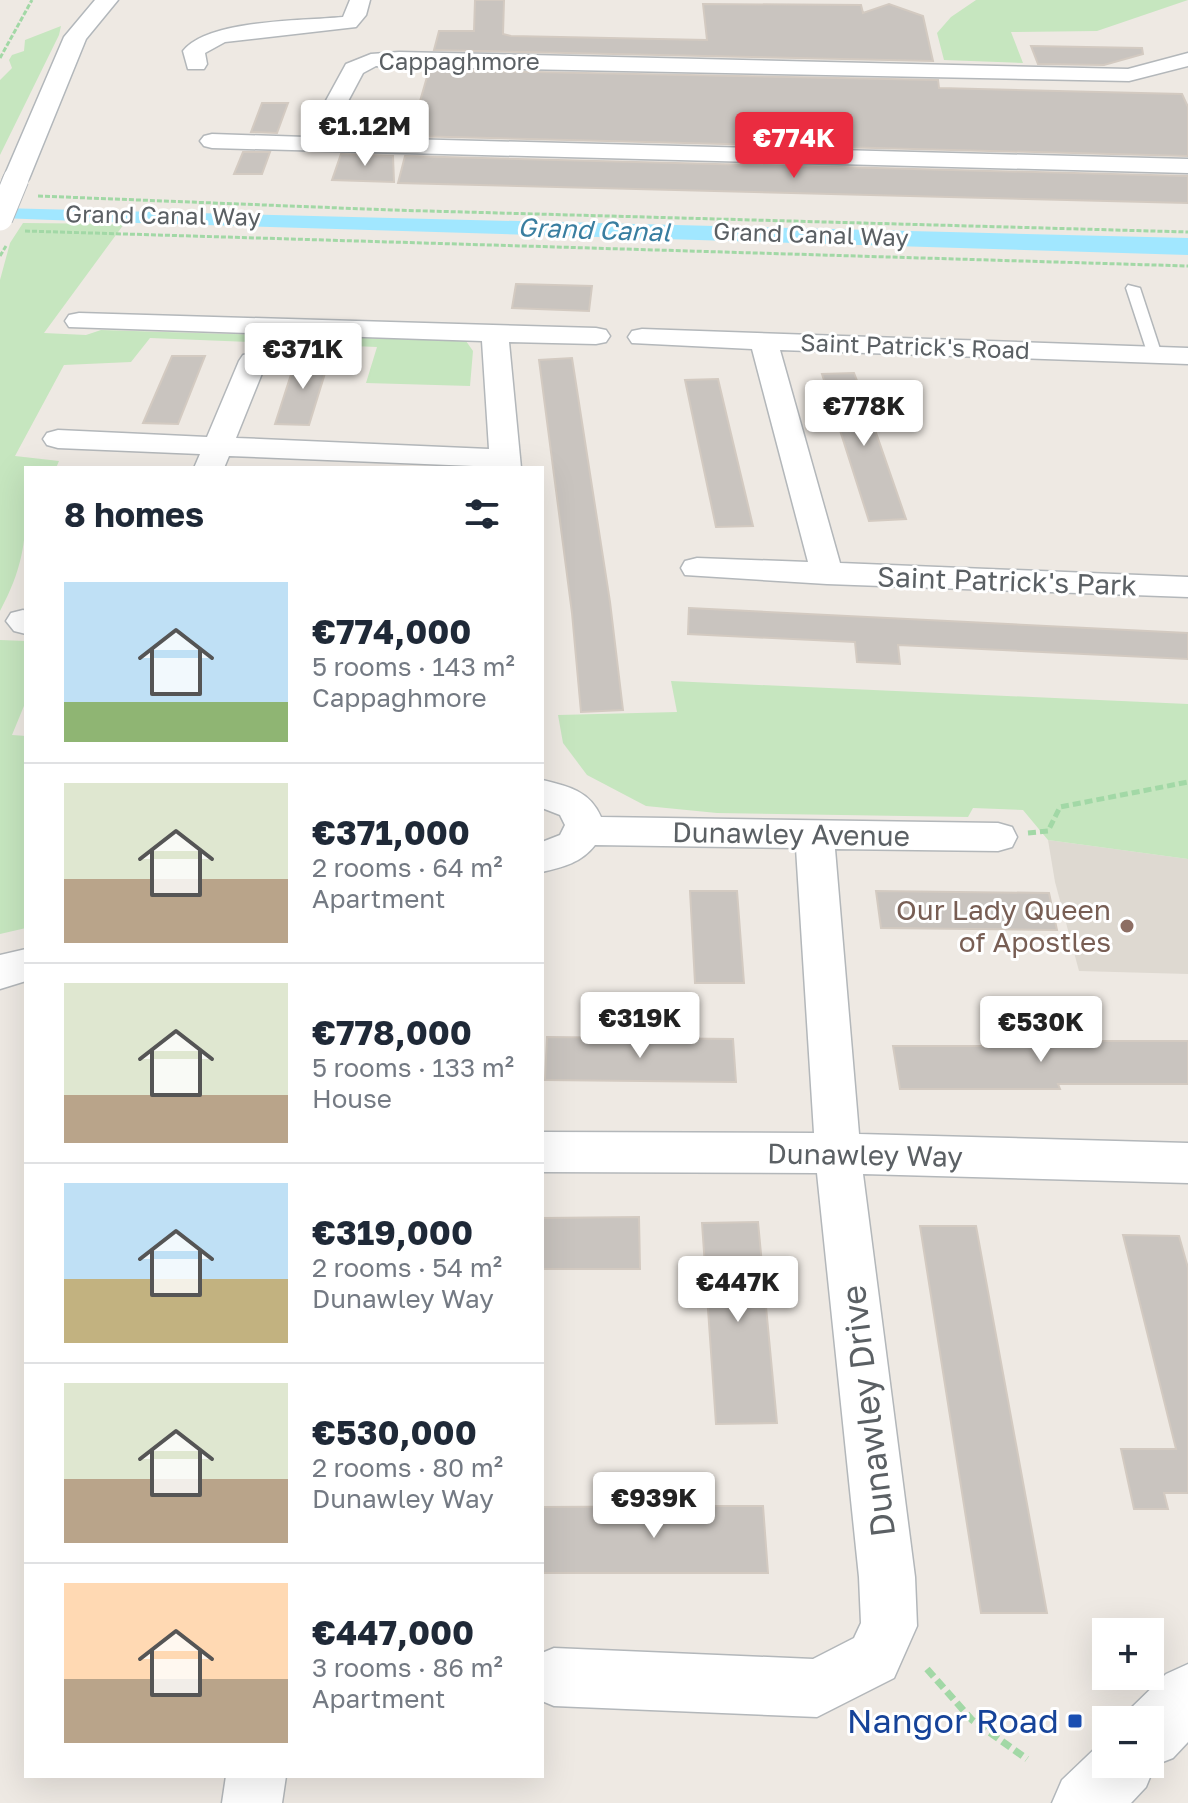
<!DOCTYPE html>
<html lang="en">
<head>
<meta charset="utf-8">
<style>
	:root { --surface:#fff; --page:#f2f2f3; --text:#1f2937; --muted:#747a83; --line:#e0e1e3; --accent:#ea2c40 }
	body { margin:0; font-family:"Golos Text",sans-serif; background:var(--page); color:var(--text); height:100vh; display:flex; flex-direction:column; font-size:30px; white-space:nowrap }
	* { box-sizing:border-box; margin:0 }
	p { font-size:26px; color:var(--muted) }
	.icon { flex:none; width:44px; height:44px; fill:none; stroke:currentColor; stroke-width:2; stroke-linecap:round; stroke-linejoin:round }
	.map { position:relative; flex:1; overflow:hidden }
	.details { position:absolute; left:24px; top:466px; width:520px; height:1312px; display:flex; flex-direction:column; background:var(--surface); border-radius:0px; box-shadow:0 8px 32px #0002 }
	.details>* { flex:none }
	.controls { position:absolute; left:1092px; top:1618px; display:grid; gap:16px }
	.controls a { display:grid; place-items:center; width:72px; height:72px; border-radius:0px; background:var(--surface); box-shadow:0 8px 32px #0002; font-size:40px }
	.price { position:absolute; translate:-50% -68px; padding:0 18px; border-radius:8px; background:#fff; color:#222; font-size:26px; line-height:52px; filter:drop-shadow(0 2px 4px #0008) }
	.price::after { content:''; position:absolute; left:50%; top:48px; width:24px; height:18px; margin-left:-12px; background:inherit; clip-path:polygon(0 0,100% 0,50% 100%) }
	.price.active { background:var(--accent); color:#fff }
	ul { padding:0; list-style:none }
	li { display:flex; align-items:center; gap:24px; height:200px; padding:0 40px }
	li+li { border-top:2px solid var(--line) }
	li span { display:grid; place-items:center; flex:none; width:224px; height:160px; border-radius:0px; color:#555 }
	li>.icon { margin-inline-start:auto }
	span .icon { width:96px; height:96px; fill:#fffc; stroke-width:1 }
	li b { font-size:34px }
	h2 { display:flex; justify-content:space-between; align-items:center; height:96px; padding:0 40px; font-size:34px }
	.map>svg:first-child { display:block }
	.education { fill:#ded9d1 }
	.green { fill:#c6e6bf }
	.water { fill:#a1e7ff }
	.building { fill:#c9c4bf; stroke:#d3cac1; stroke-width:2 }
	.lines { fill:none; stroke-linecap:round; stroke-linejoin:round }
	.lane-casing { stroke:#b3b7ba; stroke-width:3 }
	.street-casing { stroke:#b3b7ba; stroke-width:3 }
	.secondary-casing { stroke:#b2b7bb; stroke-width:3 }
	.path-far2 { stroke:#a2d8a6; stroke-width:3; stroke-dasharray:5 2; stroke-linecap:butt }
	.path-far1 { stroke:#a2d8a6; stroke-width:5; stroke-dasharray:8 4; stroke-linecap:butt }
	.path { stroke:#a2d8a6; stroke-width:7; stroke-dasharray:10 5; stroke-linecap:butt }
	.lane { fill:#fff; fill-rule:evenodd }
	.street { fill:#fff; fill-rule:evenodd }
	.secondary { fill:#fff; fill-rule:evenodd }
	.secondary-bridge-casing { stroke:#b2b7bb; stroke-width:27; stroke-linecap:butt }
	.secondary-bridge { stroke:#fff; stroke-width:25 }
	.education-dot { fill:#8d6e63; stroke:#fff; stroke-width:3 }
	.transit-dot { fill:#1a4fb4; stroke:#fff; stroke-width:3 }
	.labels { text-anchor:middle; stroke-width:6; stroke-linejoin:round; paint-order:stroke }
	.far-street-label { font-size:24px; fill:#5b6064; stroke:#fff }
	.far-water-label { font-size:26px; font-style:italic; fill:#397ea0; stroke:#fff }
	.street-label { font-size:28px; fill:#5b6064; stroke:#fff }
	.education-label { font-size:28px; fill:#785e54; stroke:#fff; text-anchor:end }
	.near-street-label { font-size:34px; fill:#5b6064; stroke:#fff }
	.near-transit-label { font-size:34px; fill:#164399; stroke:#fff; text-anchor:end }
</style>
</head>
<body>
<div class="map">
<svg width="1188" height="1803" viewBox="0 0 1188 1803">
	<rect width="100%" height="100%" fill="#eee9e3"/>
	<path class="education" d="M 1048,840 L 1188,859 L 1188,974 L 1079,971 L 1055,882 Z"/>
	<path class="green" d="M 976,0 L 1188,0 L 1097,31 L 1011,32 L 1023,63 L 944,60 L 937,33 L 951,17 Z
		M 61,26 L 59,35 L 0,155 L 0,80 L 12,68 L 9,60 L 12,55 L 24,51 L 25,40 Z
		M 23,223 L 124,224 L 44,333 L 86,335 L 101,330 L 466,341 L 473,351 L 470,386 L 366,383 L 377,347 L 150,338 L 131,362 L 64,365 L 15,456 L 59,461 L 56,468 L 26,468 C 26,527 29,557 0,611 L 0,280 L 10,243 Z
		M 0,640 L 26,641 L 26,701 L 12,735 L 26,736 L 26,928 L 0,934 Z
		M 671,681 L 1188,704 L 1188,859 L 1048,840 L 1023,810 L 973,808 L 968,817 L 717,813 L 646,806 L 587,775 L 563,743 L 558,715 L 677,712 Z"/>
	<path class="water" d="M 0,208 L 1188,238 L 1188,255 L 105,222 L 0,218 Z"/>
	<path class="building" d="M 475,0 L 504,0 L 503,34 L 511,36 L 707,40 L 703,4 L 861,5 L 863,13 L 889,4 L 923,16 L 933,61 L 434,50 L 439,31 L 474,31 Z
		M 1031,46 L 1142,48 L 1143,54 L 1104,65 L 1038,64 Z
		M 429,70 L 938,80 L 939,88 L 1182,94 L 1188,107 L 1188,156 L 410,136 Z
		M 262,103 L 288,103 L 277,133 L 251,132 Z
		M 354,113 L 390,114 L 391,136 L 347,134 Z
		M 243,152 L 270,152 L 262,174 L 234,174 Z
		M 341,154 L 393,156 L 394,182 L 332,180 Z
		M 405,156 L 1188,176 L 1188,203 L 398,183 Z
		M 516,284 L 592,286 L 589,311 L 512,308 Z
		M 172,356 L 205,356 L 178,424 L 143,423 Z
		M 297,356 L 330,357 L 309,425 L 275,424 Z
		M 572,358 L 610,602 L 623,710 L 581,712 L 572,613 L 539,360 Z
		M 854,373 L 865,401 L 906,519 L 869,521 L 822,374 Z
		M 718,379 L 727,417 L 753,526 L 716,527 L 685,380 Z
		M 689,608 L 1188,633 L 1188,659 L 898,645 L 900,664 L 857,662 L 855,642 L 688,634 Z
		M 690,891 L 737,891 L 744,983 L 695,983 Z
		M 876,891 L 1049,893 L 1057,930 L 881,928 Z
		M 1015,1031 L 1018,1046 L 1074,1046 L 1072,1041 L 1188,1041 L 1188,1084 L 1058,1084 L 1060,1089 L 900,1089 L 893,1046 L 987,1046 L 984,1032 Z
		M 547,1037 L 733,1039 L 736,1082 L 545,1080 Z
		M 639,1217 L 640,1269 L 542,1269 L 542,1218 Z
		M 758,1222 L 777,1423 L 716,1424 L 702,1223 Z
		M 920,1226 L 976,1226 L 1047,1613 L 981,1613 Z
		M 1123,1235 L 1179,1236 L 1188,1268 L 1188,1493 L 1164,1493 L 1168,1509 L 1134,1509 L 1121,1449 L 1176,1449 Z
		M 724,1506 L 763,1506 L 768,1573 L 542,1573 L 542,1507 Z"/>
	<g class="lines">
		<defs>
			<path id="lane" d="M 1128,285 L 1140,288 L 1162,355 L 1160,358 L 1148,355 L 1126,288 Z"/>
			<path id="street" d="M 350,0 L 370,0 L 366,15 L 356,27 L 225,42 L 205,53 L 207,64 L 204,69 L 188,69 L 183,51 C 208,19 304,21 343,17 Z
				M 399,52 L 1128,69 L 1188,53 L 1188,66 L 1129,81 L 376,66 L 363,73 L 329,137 L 1188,159 L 1188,173 L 212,148 L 204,146 L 200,141 L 204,136 L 212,134 L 306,137 L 346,64 L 371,54 Z
				M 79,313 L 596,328 L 606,330 L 610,336 L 606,342 L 596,344 L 509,342 L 521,468 L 229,456 L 224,468 L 194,468 L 200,454 L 58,448 L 47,445 L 43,439 L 47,433 L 58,430 L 207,437 L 239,361 L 243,355 L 253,353 L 263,355 L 267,361 L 236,438 L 489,449 L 482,341 L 69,327 L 65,321 L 69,315 Z
				M 642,329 L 1188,348 L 1188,364 L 780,350 L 840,563 L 1188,577 L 1188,597 L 827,584 L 685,575 L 681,568 L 685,561 L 697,558 L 808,562 L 752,349 L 632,343 L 628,337 L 632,331 Z
				M 23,610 L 26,611 L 26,634 L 14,631 L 6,621 L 11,613 Z
				M 542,780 C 568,786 590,791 601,817 L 998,823 L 1012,827 L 1017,837 L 1012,847 L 998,851 L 835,849 L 859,1134 L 1188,1143 L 1188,1183 L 863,1174 L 915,1577 L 917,1626 L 894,1678 L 817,1717 L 554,1706 L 542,1701 L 542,1653 L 554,1648 L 813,1659 L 854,1638 L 861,1623 L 859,1577 L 817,1173 L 542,1172 L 542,1132 L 814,1133 L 796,848 L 595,845 C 581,863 563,867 542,872 L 542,842 L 560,835 L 565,825 L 560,815 L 542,808 Z
				M 26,949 L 26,981 L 0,989 L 0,955 Z
				M 226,1776 L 286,1776 L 282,1803 L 222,1803 Z"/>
			<path id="secondary" d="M 95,0 L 118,0 L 86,39 L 29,179 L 25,185 L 7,185 L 3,179 L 64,37 Z
				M 1188,1664 L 1188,1742 L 1173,1758 L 1155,1765 L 1146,1787 L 1131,1803 L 1052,1803 L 1062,1780 L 1106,1738 L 1106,1764 L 1150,1764 L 1150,1720 L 1124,1720 L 1127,1712 L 1166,1674 Z"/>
		</defs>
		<use href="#lane" class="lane-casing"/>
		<use href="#street" class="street-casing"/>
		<use href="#secondary" class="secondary-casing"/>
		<path class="path-far2" d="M 0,58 L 32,0
			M 38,196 L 391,210 L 1188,232
			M 25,231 L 1188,266
			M 0,256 L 6,246"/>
		<path class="path-far1" d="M 1028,833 L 1048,831 L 1060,807 L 1188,782"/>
		<path class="path" d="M 927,1669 L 972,1720 L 1027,1759"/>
		<use href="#lane" class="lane"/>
		<use href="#street" class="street"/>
		<use href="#secondary" class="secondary"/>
		<defs>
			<path id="secondary-bridge" d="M 0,218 L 16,179"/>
		</defs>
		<use href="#secondary-bridge" class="secondary-bridge-casing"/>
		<use href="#secondary-bridge" class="secondary-bridge"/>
	</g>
	<circle class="education-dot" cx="1127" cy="926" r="8"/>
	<rect class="transit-dot" x="1067" y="1713" width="16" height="16" rx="4"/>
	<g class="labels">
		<g class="far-street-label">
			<text x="459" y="70">Cappaghmore</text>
			<text transform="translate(163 216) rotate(1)" y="8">Grand Canal Way</text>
			<text transform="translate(811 235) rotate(2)" y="8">Grand Canal Way</text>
			<text transform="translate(915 347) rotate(2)" y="8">Saint Patrick's Road</text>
		</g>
		<g class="far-water-label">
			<text transform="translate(594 230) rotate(2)" y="9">Grand Canal</text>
		</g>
		<g class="street-label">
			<text transform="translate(1007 581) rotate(2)" y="10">Saint Patrick's Park</text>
			<text transform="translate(791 834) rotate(1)" y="10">Dunawley Avenue</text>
			<text transform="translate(865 1155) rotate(1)" y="10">Dunawley Way</text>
		</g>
		<g class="education-label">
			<text x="1111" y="920">Our Lady Queen<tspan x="1111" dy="32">of Apostles</tspan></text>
		</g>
		<g class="near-street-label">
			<text transform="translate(868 1411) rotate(-97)" y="12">Dunawley Drive</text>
		</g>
		<g class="near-transit-label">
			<text x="1059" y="1733">Nangor Road</text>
		</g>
	</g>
</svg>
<div class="controls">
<a>+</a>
<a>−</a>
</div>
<b class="price" style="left:365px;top:168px">€1.12M</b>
<b class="price active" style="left:794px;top:180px">€774K</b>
<b class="price" style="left:303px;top:391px">€371K</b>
<b class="price" style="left:864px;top:448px">€778K</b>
<b class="price" style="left:640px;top:1060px">€319K</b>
<b class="price" style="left:1041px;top:1064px">€530K</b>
<b class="price" style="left:738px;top:1324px">€447K</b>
<b class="price" style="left:654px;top:1540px">€939K</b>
<section class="details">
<h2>8 homes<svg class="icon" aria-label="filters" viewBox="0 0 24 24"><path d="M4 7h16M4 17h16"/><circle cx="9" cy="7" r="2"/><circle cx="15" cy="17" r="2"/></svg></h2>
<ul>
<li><span style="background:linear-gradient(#bfe0f5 75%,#8fb573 0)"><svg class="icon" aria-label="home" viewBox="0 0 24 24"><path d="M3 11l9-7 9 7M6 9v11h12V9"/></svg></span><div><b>€774,000</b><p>5 rooms · 143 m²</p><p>Cappaghmore</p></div></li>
<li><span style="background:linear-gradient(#dfe7d0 60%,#b9a48a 0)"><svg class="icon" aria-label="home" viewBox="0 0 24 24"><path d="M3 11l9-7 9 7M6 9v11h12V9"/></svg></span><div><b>€371,000</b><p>2 rooms · 64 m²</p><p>Apartment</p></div></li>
<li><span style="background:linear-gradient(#dfe7d0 70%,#b9a48a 0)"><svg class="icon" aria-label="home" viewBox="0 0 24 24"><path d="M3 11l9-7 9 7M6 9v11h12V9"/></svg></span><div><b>€778,000</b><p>5 rooms · 133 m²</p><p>House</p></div></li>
<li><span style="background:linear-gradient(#bfe0f5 60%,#c2b280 0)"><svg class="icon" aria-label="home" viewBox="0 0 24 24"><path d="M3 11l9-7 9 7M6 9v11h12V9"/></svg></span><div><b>€319,000</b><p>2 rooms · 54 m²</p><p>Dunawley Way</p></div></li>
<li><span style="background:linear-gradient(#dfe7d0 60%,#b9a48a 0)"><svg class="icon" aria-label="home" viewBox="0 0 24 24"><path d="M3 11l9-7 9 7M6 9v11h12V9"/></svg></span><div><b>€530,000</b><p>2 rooms · 80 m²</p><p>Dunawley Way</p></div></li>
<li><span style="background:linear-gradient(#ffd9b3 60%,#b9a48a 0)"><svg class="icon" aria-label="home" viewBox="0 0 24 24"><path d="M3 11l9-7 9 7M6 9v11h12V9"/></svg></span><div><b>€447,000</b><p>3 rooms · 86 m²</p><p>Apartment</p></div></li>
</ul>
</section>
</div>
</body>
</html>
